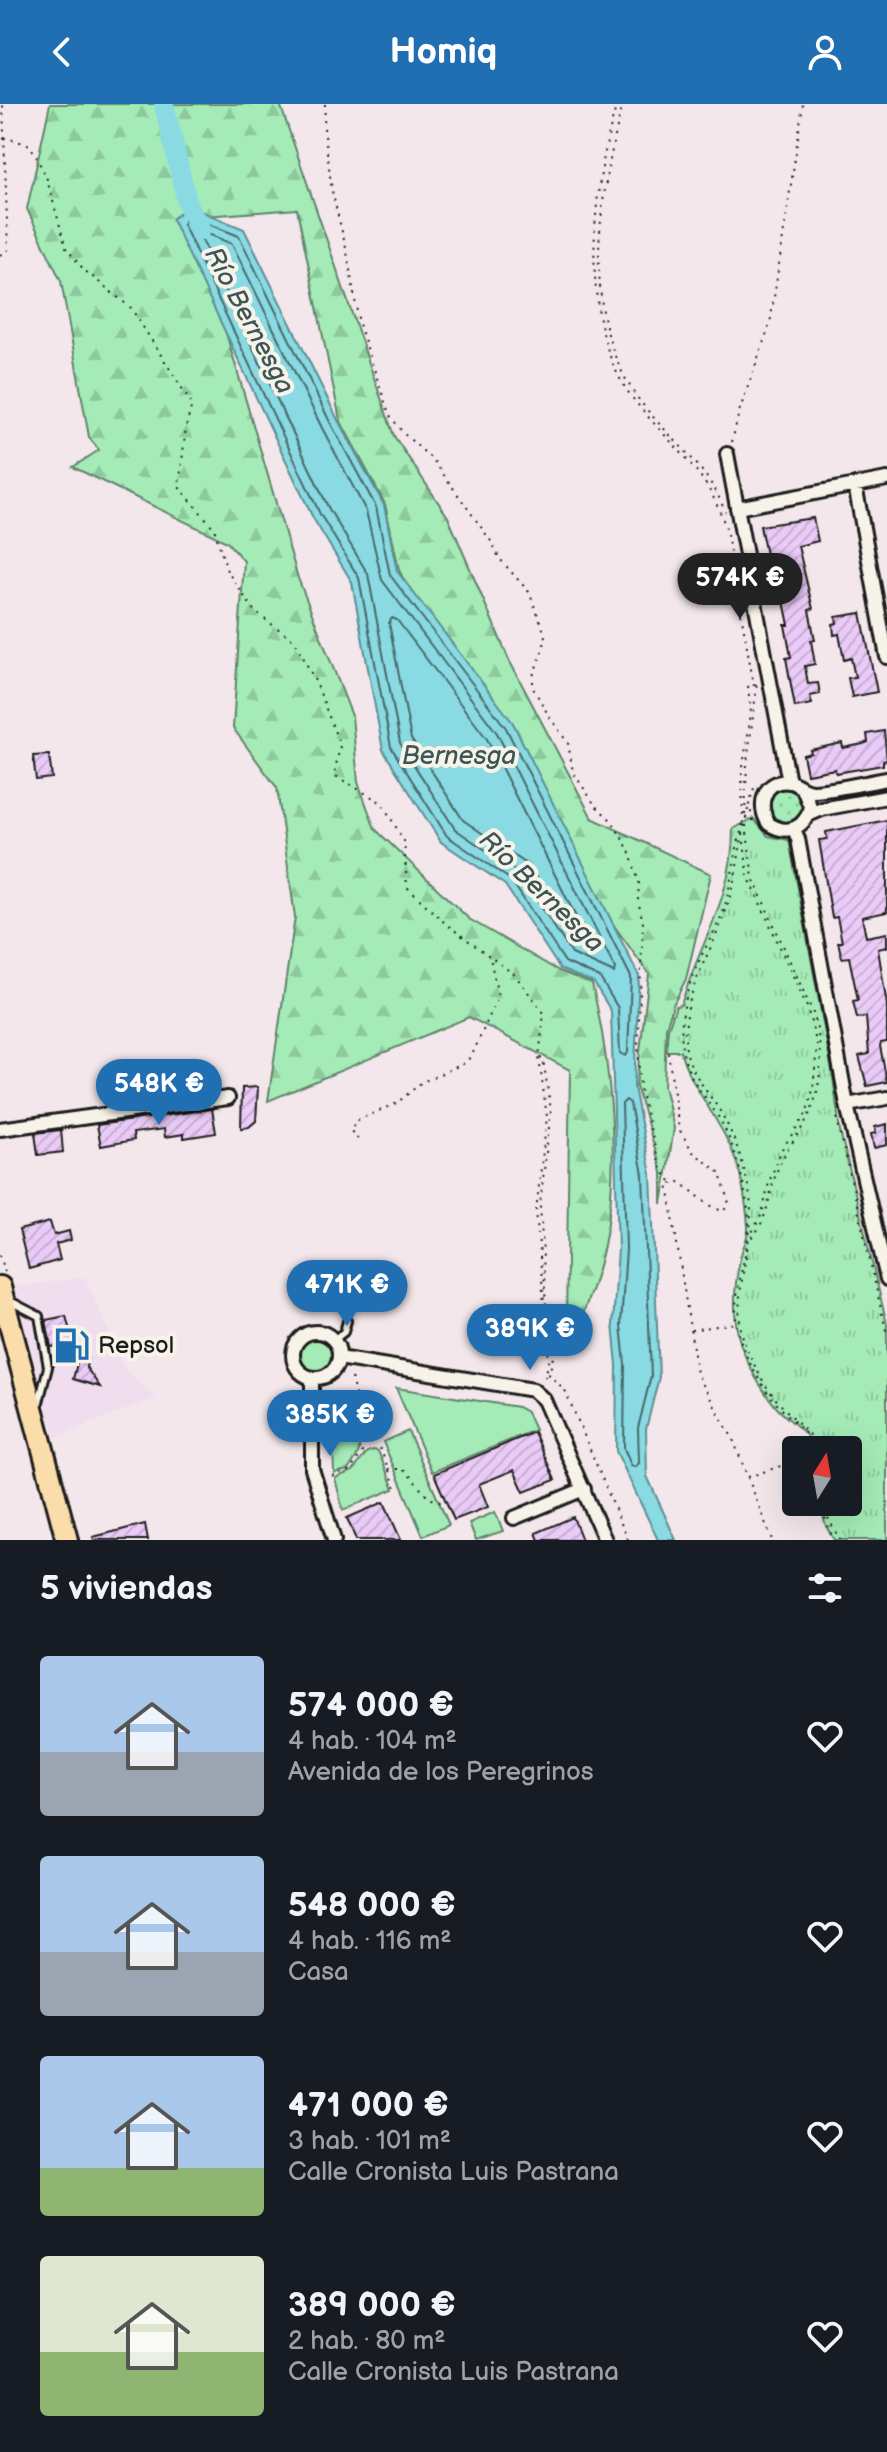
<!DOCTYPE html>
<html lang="es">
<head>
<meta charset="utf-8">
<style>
	:root { --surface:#171b24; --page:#242831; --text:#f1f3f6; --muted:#9ea1a6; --accent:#1f6fb2 }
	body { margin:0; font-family:"Balsamiq Sans",sans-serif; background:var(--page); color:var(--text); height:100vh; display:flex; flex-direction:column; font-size:30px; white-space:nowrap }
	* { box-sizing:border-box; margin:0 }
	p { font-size:26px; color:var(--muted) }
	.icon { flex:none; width:44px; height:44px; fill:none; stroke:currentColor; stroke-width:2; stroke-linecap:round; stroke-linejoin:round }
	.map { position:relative; height:1436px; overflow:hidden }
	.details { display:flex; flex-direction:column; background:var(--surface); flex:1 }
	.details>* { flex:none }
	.needle { width:52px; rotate:11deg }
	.tools { position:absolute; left:782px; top:1332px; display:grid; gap:16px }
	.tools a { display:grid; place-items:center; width:80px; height:80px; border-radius:8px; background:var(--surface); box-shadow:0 8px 32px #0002; font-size:40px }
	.price { position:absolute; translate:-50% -68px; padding:0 18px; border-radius:28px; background:var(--accent); color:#fff; font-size:26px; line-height:52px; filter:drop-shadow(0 2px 4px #0008) }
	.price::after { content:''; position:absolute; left:50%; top:48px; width:24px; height:18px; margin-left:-12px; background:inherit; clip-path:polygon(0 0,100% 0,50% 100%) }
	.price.selected { background:#222; color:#fff }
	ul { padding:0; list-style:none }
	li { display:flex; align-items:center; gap:24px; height:200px; padding:0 40px }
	li span { display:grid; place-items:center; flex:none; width:224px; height:160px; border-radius:8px; color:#555 }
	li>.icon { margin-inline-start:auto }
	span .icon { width:96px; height:96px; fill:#fffc; stroke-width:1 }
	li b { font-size:34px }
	h2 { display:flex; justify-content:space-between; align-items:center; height:96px; padding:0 40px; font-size:34px }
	header { display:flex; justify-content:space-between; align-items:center; height:104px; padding:0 40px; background:var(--accent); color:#fff; font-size:36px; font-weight:600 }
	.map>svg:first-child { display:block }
	.built { fill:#f0deef }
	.grass { fill:#a4ebb7; stroke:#60846a; stroke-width:2 }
	.forest { fill:url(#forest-firs); stroke:#60846a; stroke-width:2 }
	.park { fill:url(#park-tufts); stroke:#60846a; stroke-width:2 }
	.garden { fill:url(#garden-dots); stroke:#60846a; stroke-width:2 }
	.water { fill:#89dae2; stroke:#5d8e93; stroke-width:2 }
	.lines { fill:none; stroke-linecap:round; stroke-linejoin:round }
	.shore { stroke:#48686b; stroke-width:2 }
	.river { stroke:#89dae2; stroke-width:20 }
	.building { fill:url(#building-hatch); stroke:#1c1c1c; stroke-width:2 }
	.lane-casing { stroke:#1c1c1c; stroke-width:12 }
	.street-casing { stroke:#1c1c1c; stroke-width:18 }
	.primary-casing { stroke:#1c1c1c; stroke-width:26 }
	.path { stroke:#1c1c1c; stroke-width:2; stroke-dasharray:2 6; stroke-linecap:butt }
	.lane { stroke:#f7f3e8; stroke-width:6 }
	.street { stroke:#f7f3e8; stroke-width:12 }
	.primary { stroke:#fbdcab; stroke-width:20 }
	.labels { text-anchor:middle; stroke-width:8; stroke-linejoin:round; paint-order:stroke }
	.poi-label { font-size:24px; fill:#1c1c1c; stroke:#f7f3e8; text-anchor:start }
	.water-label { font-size:26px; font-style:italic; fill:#3d5557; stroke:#f7f3e8 }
</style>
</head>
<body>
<header><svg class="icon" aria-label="back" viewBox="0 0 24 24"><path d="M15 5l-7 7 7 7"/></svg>Homiq<svg class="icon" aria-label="person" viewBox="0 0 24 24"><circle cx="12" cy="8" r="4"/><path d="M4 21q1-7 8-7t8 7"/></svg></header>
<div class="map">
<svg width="887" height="1436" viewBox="0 0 887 1436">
	<defs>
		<pattern id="forest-firs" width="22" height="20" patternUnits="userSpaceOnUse" patternTransform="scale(2)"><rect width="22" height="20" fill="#a4ebb7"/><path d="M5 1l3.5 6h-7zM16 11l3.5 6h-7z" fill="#8dc99d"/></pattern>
		<pattern id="park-tufts" width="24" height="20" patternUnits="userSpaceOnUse" patternTransform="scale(2)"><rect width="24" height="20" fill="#a4ebb7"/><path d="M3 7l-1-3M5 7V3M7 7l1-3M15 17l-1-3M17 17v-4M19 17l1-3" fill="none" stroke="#8dc99d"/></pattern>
		<pattern id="garden-dots" width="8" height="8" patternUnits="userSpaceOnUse" patternTransform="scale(2)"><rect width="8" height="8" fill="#a4ebb7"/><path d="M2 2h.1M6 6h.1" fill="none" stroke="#8dc99d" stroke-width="1.8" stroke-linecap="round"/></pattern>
		<pattern id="building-hatch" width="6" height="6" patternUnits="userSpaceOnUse" patternTransform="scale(2)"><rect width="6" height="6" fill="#eacaf7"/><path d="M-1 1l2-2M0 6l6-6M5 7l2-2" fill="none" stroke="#c8add3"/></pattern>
	</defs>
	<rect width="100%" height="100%" fill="#f3e7ec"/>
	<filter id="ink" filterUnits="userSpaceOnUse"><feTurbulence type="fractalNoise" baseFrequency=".0125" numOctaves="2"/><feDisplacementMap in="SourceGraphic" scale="16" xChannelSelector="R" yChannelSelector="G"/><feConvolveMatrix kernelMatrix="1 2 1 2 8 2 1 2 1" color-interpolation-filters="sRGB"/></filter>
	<g filter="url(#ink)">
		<path class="built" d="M 85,1173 L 125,1265 L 156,1294 L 55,1333 L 14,1183 Z"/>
		<path class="grass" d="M298 1251a18 18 0 1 1 36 0a18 18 0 1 1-36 0Z
			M 396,1284 L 518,1303 L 527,1308 L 535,1326 L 432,1368 Z
			M 332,1312 L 348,1315 C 360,1342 366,1341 348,1366 L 334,1369 Z
			M 408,1327 L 449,1421 L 423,1432 L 383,1338 Z
			M 373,1346 L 378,1347 L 394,1385 L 343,1406 L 335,1374 L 353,1367 L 367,1348 Z
			M 495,1408 L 503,1427 L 476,1436 L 469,1419 Z"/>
		<path class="forest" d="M 50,0 L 280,0 L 394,332 L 448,413 L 509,556 L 592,714 L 711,770 L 686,875 L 673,901 L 666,924 L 664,982 L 674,1024 L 662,1100 L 662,1068 L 636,982 L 649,870 L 478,634 L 399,466 L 385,400 L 340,316 L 297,105 L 192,113 L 298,474 L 352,612 L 358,678 L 375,725 L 469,815 L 559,867 L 592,880 C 611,960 621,1061 604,1141 C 599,1169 587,1196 579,1223 L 566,1216 L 570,966 L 469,913 L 268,997 L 295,813 L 277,684 L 233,624 L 244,457 L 227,438 L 73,363 L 99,346 L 89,333 L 61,177 L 27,105 Z"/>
		<path class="park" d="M 753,714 L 768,732 L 789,736 L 833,973 L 840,1027 L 887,1220 L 887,1436 L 834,1436 L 826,1422 L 819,1398 L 848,1398 L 848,1346 L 813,1346 C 809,1327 790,1318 778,1305 C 762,1287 749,1264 741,1242 C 732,1213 734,1180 741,1151 C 743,1143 747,1136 748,1127 C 748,1111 745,1095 742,1079 C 732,1025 695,995 680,947 L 666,947 L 668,925 L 676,902 L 681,901 C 700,837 733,795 733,725 Z"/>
		<path class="garden" d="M768 703a18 18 0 1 1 36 0a18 18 0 1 1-36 0Z"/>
		<path class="water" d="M 188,102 L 244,125 L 338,316 L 384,401 L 397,467 L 513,619 L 639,872 L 634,983 L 651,1070 L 659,1273 L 646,1325 L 647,1372 L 676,1436 L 658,1436 L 616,1347 L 617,1261 L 613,1221 L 618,1145 L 611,907 L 594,879 L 560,865 L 505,781 L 441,738 L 383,646 L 352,478 L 313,414 L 172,115 Z"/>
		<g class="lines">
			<path class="shore" d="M 188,112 L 239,132 L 331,320 L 376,403 L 390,471 L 506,624 L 631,873 L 628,948 L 626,952 L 620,949 L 618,904 L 600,874 L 565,858 L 511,776 L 447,732 L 391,643 L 359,474 L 320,410 L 183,120 Z
				M 206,129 L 232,140 L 322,324 L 366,407 L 382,476 L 497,629 L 615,864 L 614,869 L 572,850 L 519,769 L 455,725 L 400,639 L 368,470 L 329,405 L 201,134 L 202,130 Z
				M 392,514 L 397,516 L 487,635 L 588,837 L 587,842 L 579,840 L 528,761 L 463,716 L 411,635 L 389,519 Z
				M 626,996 L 630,999 L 643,1071 L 651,1272 L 638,1324 L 639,1359 L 635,1363 L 631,1361 L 624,1344 L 625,1260 L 621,1221 L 626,1145 L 622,1000 Z"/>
			<path class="river" d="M 164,0 L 188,102 L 201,126"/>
		</g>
		<path class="building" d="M 813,414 L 818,437 L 798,442 L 813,505 L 809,506 L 815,536 L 811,537 L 815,560 L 805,562 L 808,580 L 818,579 L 820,590 L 810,592 L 812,600 L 795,603 L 786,554 L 791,553 L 785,521 L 789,521 L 781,483 L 777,483 L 776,478 L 772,479 L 760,422 Z
			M 861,509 L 877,588 L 852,593 L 848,574 L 855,573 L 851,554 L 844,556 L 839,530 L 834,531 L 833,520 L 837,519 L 836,513 Z
			M 884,627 L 887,656 L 883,657 L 883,661 L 836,669 L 835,665 L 807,670 L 803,651 L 811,649 L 810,646 L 842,639 L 843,644 L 863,640 L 868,638 L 867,630 Z
			M 49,651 L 52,674 L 36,676 L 33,652 Z
			M 887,716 L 887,808 L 862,813 L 866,833 L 887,829 L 887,843 L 878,845 L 887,901 L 887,938 L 881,939 L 880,942 L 887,978 L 867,982 L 859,952 L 869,950 L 866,913 L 857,914 L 853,897 L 858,896 L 849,853 L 842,854 L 838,838 L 842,838 L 837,813 L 832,814 L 819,736 L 827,735 L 826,728 Z
			M 258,983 L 256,1017 L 249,1023 L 241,1024 L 242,984 Z
			M 212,1005 L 216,1029 L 184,1034 L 184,1030 L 165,1033 L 164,1025 L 133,1029 L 134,1036 L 101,1042 L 97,1021 Z
			M 887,1020 L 887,1041 L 874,1044 L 871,1030 L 876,1029 L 875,1023 Z
			M 61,1026 L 63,1048 L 38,1051 L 35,1029 Z
			M 50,1118 L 54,1131 L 69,1127 L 71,1136 L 56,1140 L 60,1156 L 29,1165 L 19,1126 Z
			M 66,1212 L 73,1239 L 51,1243 L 46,1216 Z
			M 79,1252 L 88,1254 L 86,1263 L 100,1283 L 73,1275 Z
			M 534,1328 L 555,1376 L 524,1388 L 514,1366 L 479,1380 L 488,1403 L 454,1416 L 434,1370 Z
			M 384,1398 L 401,1436 L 356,1436 L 347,1414 Z
			M 573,1413 L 582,1436 L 539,1436 L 536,1429 Z
			M 145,1420 L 148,1436 L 94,1436 L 93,1433 Z"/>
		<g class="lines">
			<defs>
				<path id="lane" d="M 10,1197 L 39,1212 L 48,1263 L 38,1302
					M 334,1236 L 344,1228 L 347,1217"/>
				<path id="street" d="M 727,350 L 789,678
					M 855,381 L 887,553
					M 737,404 L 887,375
					M 803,685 L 810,702 C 806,724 788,732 769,720 C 756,702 764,674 790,678 C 799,680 803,687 813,687 C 837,686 863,679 887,675
					M 808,711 L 822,705 L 887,693
					M 794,725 L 798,735 L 847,1001 L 887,1175
					M 847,1001 L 887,994
					M 0,1025 L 228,994
					M293 1251a23 23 0 1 1 46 0a23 23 0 1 1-46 0Z
					M 339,1254 L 533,1286 L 544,1296 L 605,1436
					M 312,1274 L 312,1365 L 334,1436
					M 514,1414 L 584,1385"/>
				<path id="primary" d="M 0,1183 L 67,1436"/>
			</defs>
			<use href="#lane" class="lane-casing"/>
			<use href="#street" class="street-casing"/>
			<use href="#primary" class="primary-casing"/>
			<path class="path" d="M 325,0 L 324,24 L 332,87 L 347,148 L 359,220 L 389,310 L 403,329 L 434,357 L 493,440 L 499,454 L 529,488 L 545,530 L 544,543 L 533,572 L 533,584 L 549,612 L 568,639 L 573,668 L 595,701 L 612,717 L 629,746 L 639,778 L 638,796 L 643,819 L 638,940 L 640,985 L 661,1066 L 673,1079
				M 617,0 C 592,80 577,220 631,292 C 668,341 707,362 726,425 L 754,582
				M 623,0 C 600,88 579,205 633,287 C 661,330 707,357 725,408
				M 4,33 L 30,41 L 46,72 L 66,144 L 84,166 L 131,204 L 192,300 L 186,323 L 179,383 L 214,424 L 227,467 L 255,508 L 295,537 L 317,581 L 340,642 L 334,671 L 382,699 L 404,737 L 407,783 L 446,820 L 515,871 L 544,909 L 539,954 L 547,1013 L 536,1107 L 549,1257 L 545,1273
				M 0,151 L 8,146 L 3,0
				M 732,338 L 739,308 L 770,220 L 803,0
				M 748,705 C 740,738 737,774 726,806 C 710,853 687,878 685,932 C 684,962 705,983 720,1007 C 734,1031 744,1059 749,1087 C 759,1139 726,1191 746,1243 C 752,1257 760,1273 769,1286 C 784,1308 806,1322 819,1346
				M 745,711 L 747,658 L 757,582
				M 753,717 L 749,700 L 754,684
				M 743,719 L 742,669 L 751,609 L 748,583 L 760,581
				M 743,720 C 735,747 732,775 725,802 C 719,822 707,839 699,857 C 685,887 676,925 685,957 C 692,979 707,995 719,1014 C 735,1042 743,1074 748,1106 C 754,1148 727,1188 739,1231 C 745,1253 759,1278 773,1295 C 787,1313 806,1325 815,1346
				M 746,721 L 753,774 L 813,909 C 823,942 824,981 808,1013 C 799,1031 784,1047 777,1067 C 768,1090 769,1117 750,1135
				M 743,730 L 748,772 L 807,903 L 817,941 L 813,986 L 806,1010 L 782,1045 L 769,1078 L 762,1110 L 751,1130
				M 668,948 L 679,1025 L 693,1048 L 719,1068 L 729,1096 L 724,1107 C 707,1104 693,1085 677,1077 L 668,1081 L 697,1270 L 733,1335 L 772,1436
				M 540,954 L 543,955 L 551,1006 L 540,1101 L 547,1220 L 553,1253 L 549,1271 L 565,1286 L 628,1436
				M 837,1014 L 887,1231
				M 358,1035 L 350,1026 L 358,1016 L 397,999 L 422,978 L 465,959 L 472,951 L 498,893 L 490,853
				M 0,1151 L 5,1168
				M 691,1226 L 736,1219
				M 352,1274 L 354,1289 L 362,1298
				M 326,1290 L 347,1293 L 352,1302
				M 327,1308 L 343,1310
				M 380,1344 L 397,1386
				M 388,1365 L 402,1365 C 418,1376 422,1395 443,1399
				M 332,1372 L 351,1366 L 364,1345
				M 748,1373 L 796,1357
				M 822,1398 L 826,1419 L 834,1436
				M 825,1398 L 828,1414 L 840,1436"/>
			<use href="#lane" class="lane"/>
			<use href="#street" class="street"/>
			<use href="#primary" class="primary"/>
		</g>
	</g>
	<defs>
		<symbol id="fuel-bare" viewBox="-9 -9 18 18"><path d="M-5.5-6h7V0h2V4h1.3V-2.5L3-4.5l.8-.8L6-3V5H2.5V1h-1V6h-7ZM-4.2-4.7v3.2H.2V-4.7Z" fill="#1f6fb2" stroke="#f7f3e8" stroke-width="2.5" paint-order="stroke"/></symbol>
	</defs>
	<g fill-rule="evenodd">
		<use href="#fuel-bare" x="46" y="1216" width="51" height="51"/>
	</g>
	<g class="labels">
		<g class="poi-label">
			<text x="98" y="1249">Repsol</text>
		</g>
		<g class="water-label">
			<text transform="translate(250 216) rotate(62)" y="9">Río Bernesga</text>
			<text x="459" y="660">Bernesga</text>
			<text transform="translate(542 787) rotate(44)" y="9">Río Bernesga</text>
		</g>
	</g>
</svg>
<div class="tools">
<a><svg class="needle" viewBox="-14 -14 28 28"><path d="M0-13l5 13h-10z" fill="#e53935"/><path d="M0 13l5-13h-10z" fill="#9ea1a6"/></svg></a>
</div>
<b class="price selected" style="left:740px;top:517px">574K €</b>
<b class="price" style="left:159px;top:1023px">548K €</b>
<b class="price" style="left:347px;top:1224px">471K €</b>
<b class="price" style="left:530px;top:1268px">389K €</b>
<b class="price" style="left:330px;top:1354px">385K €</b>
</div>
<section class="details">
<h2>5 viviendas<svg class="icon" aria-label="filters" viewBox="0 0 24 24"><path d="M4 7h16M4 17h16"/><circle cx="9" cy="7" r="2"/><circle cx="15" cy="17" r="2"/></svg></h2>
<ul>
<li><span style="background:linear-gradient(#a9c7e8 60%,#9aa5b1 0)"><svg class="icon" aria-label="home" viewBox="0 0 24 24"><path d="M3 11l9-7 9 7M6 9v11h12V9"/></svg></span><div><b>574 000 €</b><p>4 hab. · 104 m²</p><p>Avenida de los Peregrinos</p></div><svg class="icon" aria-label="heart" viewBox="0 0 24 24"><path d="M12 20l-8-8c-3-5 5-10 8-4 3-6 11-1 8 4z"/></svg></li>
<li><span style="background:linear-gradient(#a9c7e8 60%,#9aa5b1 0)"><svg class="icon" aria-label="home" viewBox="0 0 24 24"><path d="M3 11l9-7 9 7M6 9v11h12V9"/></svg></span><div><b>548 000 €</b><p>4 hab. · 116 m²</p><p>Casa</p></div><svg class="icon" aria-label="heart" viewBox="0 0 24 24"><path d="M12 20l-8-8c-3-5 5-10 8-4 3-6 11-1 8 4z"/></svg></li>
<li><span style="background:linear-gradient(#a9c7e8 70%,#8fb573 0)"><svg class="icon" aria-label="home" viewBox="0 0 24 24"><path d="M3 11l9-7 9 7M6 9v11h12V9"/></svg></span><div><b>471 000 €</b><p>3 hab. · 101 m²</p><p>Calle Cronista Luis Pastrana</p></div><svg class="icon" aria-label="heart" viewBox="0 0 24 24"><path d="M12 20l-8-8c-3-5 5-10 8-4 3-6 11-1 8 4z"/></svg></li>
<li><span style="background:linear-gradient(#dfe7d0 60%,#8fb573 0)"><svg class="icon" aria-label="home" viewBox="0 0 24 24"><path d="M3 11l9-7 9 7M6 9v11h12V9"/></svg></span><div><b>389 000 €</b><p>2 hab. · 80 m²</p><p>Calle Cronista Luis Pastrana</p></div><svg class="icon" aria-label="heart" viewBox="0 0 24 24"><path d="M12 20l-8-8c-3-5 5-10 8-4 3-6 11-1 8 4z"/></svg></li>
</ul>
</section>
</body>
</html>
